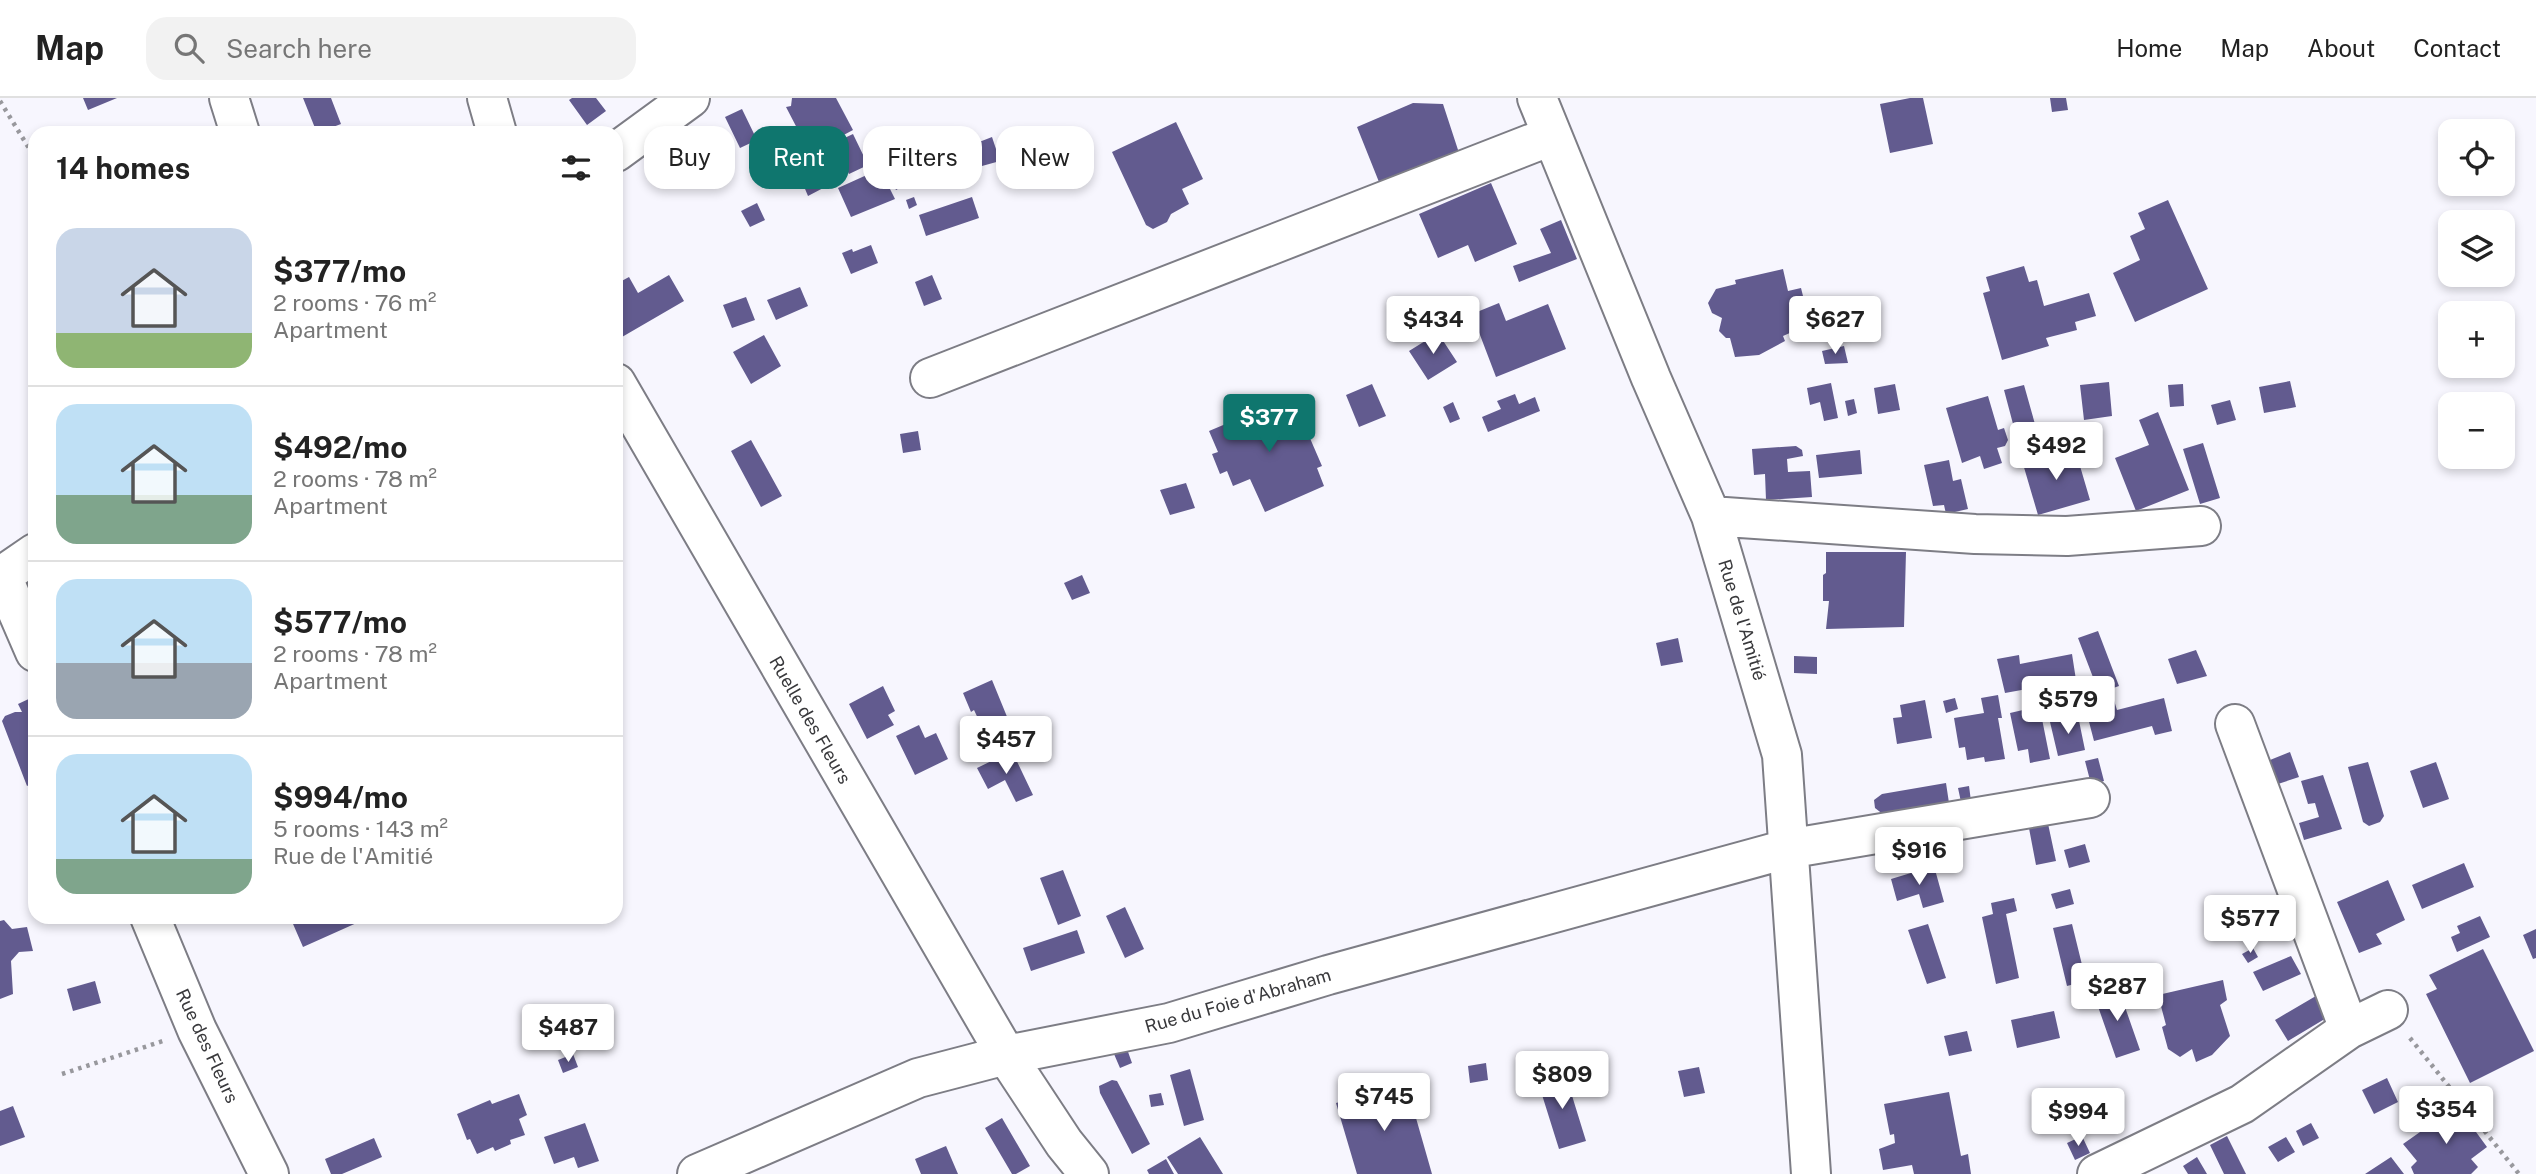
<!DOCTYPE html>
<html lang="en">
<head>
<meta charset="utf-8">
<style>
	:root { --surface:#fff; --page:#f2f2f2; --text:#222; --muted:#767676; --line:#e0e0e0; --accent:#0f766e }
	body { margin:0; font-family:"Public Sans",sans-serif; background:var(--page); color:var(--text); height:100vh; display:flex; flex-direction:column; font-size:26px; white-space:nowrap }
	* { box-sizing:border-box; margin:0 }
	p { font-size:23px; color:var(--muted) }
	.icon { flex:none; width:38px; height:38px; fill:none; stroke:currentColor; stroke-width:2; stroke-linecap:round; stroke-linejoin:round }
	.map { position:relative; flex:1; overflow:hidden }
	.details { position:absolute; left:28px; top:28px; width:595px; height:798px; display:flex; flex-direction:column; background:var(--surface); border-radius:21px; box-shadow:0 4px 10px #0003 }
	.details>* { flex:none }
	.banner { position:absolute; left:644px; top:28px; width:665px; height:63px; display:flex; gap:14px }
	.fabs { position:absolute; left:2438px; top:21px; display:grid; gap:14px }
	.fabs a { display:grid; place-items:center; width:77px; height:77px; border-radius:14px; background:var(--surface); box-shadow:0 4px 10px #0003; font-size:35px }
	.price { position:absolute; translate:-50% -60px; padding:0 16px; border-radius:7px; background:#fff; color:#222; font-size:23px; line-height:46px; filter:drop-shadow(0 2px 4px #0008) }
	.price::after { content:''; position:absolute; left:50%; top:42px; width:21px; height:16px; margin-left:-10px; background:inherit; clip-path:polygon(0 0,100% 0,50% 100%) }
	.price.current { background:var(--accent); color:#fff }
	ul { padding:0; list-style:none }
	li { display:flex; align-items:center; gap:21px; height:175px; padding:0 28px }
	li+li { border-top:2px solid var(--line) }
	li span { display:grid; place-items:center; flex:none; width:196px; height:140px; border-radius:21px; color:#555 }
	li>.icon { margin-inline-start:auto }
	span .icon { width:84px; height:84px; fill:#fffc; stroke-width:1 }
	li b { font-size:30px }
	h2 { display:flex; justify-content:space-between; align-items:center; height:84px; padding:0 28px; font-size:30px }
	.tag { padding:0 24px; border-radius:21px; background:var(--surface); box-shadow:0 4px 10px #0003; font-size:24px; line-height:63px }
	.tag.current { background:var(--accent); color:#fff }
	header { display:flex; align-items:center; gap:42px; box-sizing:border-box; height:98px; padding:0 35px; background:var(--surface); border-bottom:2px solid var(--line) }
	header strong { font-size:33px }
	nav { display:flex; gap:38px; margin-inline-start:auto; font-size:24px }
	.search { width:490px; height:63px; background:var(--page); display:flex; align-items:center; gap:18px; box-sizing:border-box; padding:0 24px; border-radius:21px; color:var(--muted); font-size:26px }
	.map>svg:first-child { display:block }
	.building { fill:#625b8f }
	.lines { fill:none; stroke-linecap:round; stroke-linejoin:round }
	.minor-casing { stroke:#7d7d85; stroke-width:42 }
	.path { stroke:#98989d; stroke-width:4.5; stroke-dasharray:3.5 5; stroke-linecap:butt }
	.minor { stroke:#fff; stroke-width:38 }
	.labels { text-anchor:middle; stroke-width:7; stroke-linejoin:round; paint-order:stroke }
	.street-label { font-size:18px; fill:#39393c; stroke:#fff }
</style>
</head>
<body>
<header>
<strong>Map</strong>
<div class="search"><svg class="icon" aria-label="search" viewBox="0 0 24 24"><circle cx="10" cy="10" r="6"/><path d="M15 15l6 6"/></svg>Search here</div>
<nav><a>Home</a><a>Map</a><a>About</a><a>Contact</a></nav>
</header>
<div class="map">
<svg width="2536" height="1076" viewBox="0 0 2536 1076">
	<rect width="100%" height="100%" fill="#f7f6fe"/>
	<path class="building" d="M 83,0 L 117,0 L 88,12 Z
		M 303,0 L 331,0 L 341,26 L 317,35 Z
		M 572,0 L 596,0 L 606,13 L 587,27 L 569,2 Z
		M 792,0 L 836,0 L 853,32 L 810,55 L 786,9 L 791,8 Z
		M 1910,0 L 1923,0 L 1933,46 L 1890,55 L 1880,6 Z
		M 2050,0 L 2066,0 L 2068,12 L 2052,14 Z
		M 1413,5 L 1443,6 L 1460,58 L 1379,84 L 1357,29 Z
		M 742,11 L 757,42 L 740,50 L 725,19 Z
		M 1176,24 L 1203,81 L 1182,91 L 1189,106 L 1171,116 L 1167,124 L 1153,131 L 1146,127 L 1112,54 Z
		M 853,36 L 868,67 L 849,76 L 834,45 Z
		M 992,39 L 1000,63 L 982,68 L 974,46 Z
		M 935,41 L 947,64 L 896,92 L 884,69 Z
		M 819,69 L 827,88 L 808,98 L 800,79 Z
		M 880,71 L 895,101 L 851,119 L 838,90 Z
		M 1491,85 L 1517,146 L 1475,164 L 1468,147 L 1438,160 L 1419,116 Z
		M 914,99 L 917,107 L 909,111 L 906,102 Z
		M 972,99 L 979,120 L 926,138 L 919,117 Z
		M 2168,102 L 2208,191 L 2135,224 L 2113,175 L 2140,162 L 2130,138 L 2145,131 L 2138,115 Z
		M 757,105 L 765,122 L 750,129 L 741,113 Z
		M 1561,122 L 1577,161 L 1519,184 L 1513,168 L 1551,155 L 1540,131 Z
		M 871,147 L 878,165 L 851,176 L 842,155 L 852,151 L 853,154 Z
		M 2024,168 L 2029,184 L 2037,182 L 2044,208 L 2089,195 L 2096,218 L 2075,224 L 2077,232 L 2046,240 L 2049,248 L 2002,262 L 1983,195 L 1990,193 L 1986,179 Z
		M 1783,171 L 1788,193 L 1801,190 L 1810,226 L 1783,238 L 1785,243 L 1759,257 L 1735,259 L 1730,240 L 1726,240 L 1719,233 L 1722,220 L 1712,215 L 1708,205 L 1716,191 L 1736,186 L 1735,182 Z
		M 669,177 L 684,203 L 622,239 L 616,228 L 616,186 L 629,179 L 638,195 Z
		M 932,177 L 942,201 L 924,208 L 915,184 Z
		M 800,189 L 808,208 L 776,222 L 767,202 Z
		M 746,199 L 755,222 L 732,230 L 723,207 Z
		M 1499,205 L 1506,223 L 1548,206 L 1566,251 L 1496,279 L 1472,216 Z
		M 1438,235 L 1457,264 L 1428,282 L 1409,253 Z
		M 764,237 L 781,268 L 751,286 L 733,254 Z
		M 1844,248 L 1848,265 L 1825,266 L 1822,253 Z
		M 2290,283 L 2296,309 L 2264,315 L 2259,289 Z
		M 2109,284 L 2112,318 L 2084,322 L 2080,287 Z
		M 1831,285 L 1838,320 L 1824,323 L 1820,304 L 1810,307 L 1807,290 Z
		M 1372,286 L 1386,318 L 1359,329 L 1346,297 Z
		M 1895,286 L 1900,312 L 1878,316 L 1874,290 Z
		M 2183,286 L 2184,308 L 2170,309 L 2168,287 Z
		M 2024,287 L 2042,351 L 2021,356 L 2004,292 Z
		M 1515,296 L 1519,306 L 1535,299 L 1540,313 L 1488,334 L 1482,319 L 1501,311 L 1497,303 Z
		M 1988,298 L 1998,332 L 2004,330 L 2008,342 L 2005,348 L 1997,350 L 2002,365 L 1984,371 L 1980,358 L 1962,365 L 1946,310 Z
		M 1293,301 L 1322,368 L 1317,370 L 1324,388 L 1265,414 L 1250,381 L 1233,388 L 1227,373 L 1220,376 L 1212,356 L 1218,354 L 1209,333 L 1280,303 L 1281,306 Z
		M 1854,301 L 1857,315 L 1848,318 L 1845,303 Z
		M 2230,302 L 2236,322 L 2217,327 L 2211,307 Z
		M 1453,304 L 1460,321 L 1450,325 L 1443,309 Z
		M 2158,314 L 2189,392 L 2136,413 L 2115,360 L 2149,347 L 2139,322 Z
		M 918,333 L 921,352 L 903,355 L 900,336 Z
		M 751,342 L 782,398 L 761,409 L 731,353 Z
		M 2203,345 L 2220,400 L 2200,406 L 2183,351 Z
		M 1796,348 L 1802,352 L 1803,358 L 1787,361 L 1788,374 L 1810,373 L 1812,399 L 1766,402 L 1765,376 L 1754,377 L 1752,351 Z
		M 2075,351 L 2090,402 L 2038,417 L 2023,366 Z
		M 1860,352 L 1862,376 L 1819,380 L 1816,357 Z
		M 1949,362 L 1953,383 L 1961,381 L 1968,411 L 1946,416 L 1944,407 L 1933,408 L 1924,367 Z
		M 1186,385 L 1195,410 L 1170,417 L 1160,392 Z
		M 1826,454 L 1906,454 L 1904,529 L 1826,531 L 1829,503 L 1823,503 L 1823,477 L 1826,475 Z
		M 1082,477 L 1090,495 L 1072,502 L 1064,485 Z
		M 2098,533 L 2119,588 L 2099,595 L 2078,540 Z
		M 1678,540 L 1683,564 L 1661,568 L 1656,545 Z
		M 2196,552 L 2207,578 L 2177,586 L 2168,561 Z
		M 2072,556 L 2076,582 L 2005,595 L 1997,561 L 2019,557 L 2020,566 Z
		M 1794,558 L 1817,559 L 1817,576 L 1794,575 Z
		M 992,582 L 1010,626 L 989,634 L 986,627 L 982,629 L 974,612 L 971,614 L 963,595 Z
		M 883,588 L 895,613 L 888,617 L 894,627 L 867,641 L 849,606 Z
		M 2112,596 L 2117,612 L 2164,600 L 2172,633 L 2155,637 L 2152,628 L 2094,643 L 2088,620 L 2098,617 L 2093,603 Z
		M 1998,597 L 2002,620 L 1998,620 L 2005,661 L 1985,664 L 1984,659 L 1967,662 L 1965,649 L 1959,650 L 1954,620 L 1984,615 L 1981,600 Z
		M 35,598 L 35,684 L 27,688 L 2,623 L 5,618 L 15,614 L 22,614 L 18,606 Z
		M 1955,600 L 1958,611 L 1946,615 L 1943,603 Z
		M 1925,602 L 1932,640 L 1897,646 L 1893,620 L 1902,619 L 1900,607 Z
		M 2023,612 L 2025,619 L 2041,616 L 2050,661 L 2030,665 L 2028,651 L 2018,653 L 2010,615 Z
		M 2078,618 L 2085,652 L 2058,658 L 2050,624 Z
		M 919,627 L 925,640 L 936,635 L 948,661 L 915,677 L 896,638 Z
		M 1012,653 L 1033,697 L 1016,704 L 1005,682 L 988,691 L 977,670 Z
		M 2290,654 L 2299,679 L 2278,686 L 2270,662 Z
		M 2098,660 L 2104,683 L 2091,686 L 2085,663 Z
		M 2368,664 L 2384,718 L 2380,724 L 2369,728 L 2363,724 L 2348,669 Z
		M 2436,664 L 2449,701 L 2423,710 L 2410,673 Z
		M 2323,677 L 2342,731 L 2304,742 L 2299,725 L 2319,719 L 2315,705 L 2308,706 L 2301,683 Z
		M 1946,685 L 1949,705 L 1884,717 L 1875,710 L 1874,702 L 1882,696 Z
		M 1969,688 L 1971,703 L 1961,704 L 1958,690 Z
		M 2047,721 L 2056,763 L 2036,767 L 2028,725 Z
		M 2085,746 L 2090,764 L 2069,770 L 2064,752 Z
		M 2464,765 L 2474,789 L 2422,811 L 2412,787 Z
		M 1934,768 L 1944,804 L 1923,810 L 1919,796 L 1897,803 L 1891,781 Z
		M 1063,772 L 1081,818 L 1058,827 L 1040,780 Z
		M 2388,782 L 2405,822 L 2376,836 L 2382,846 L 2359,855 L 2337,804 Z
		M 2070,791 L 2074,806 L 2056,811 L 2051,796 Z
		M 2014,800 L 2017,813 L 2006,816 L 2019,880 L 1996,886 L 1982,819 L 1993,816 L 1991,805 Z
		M 1125,809 L 1144,851 L 1125,860 L 1106,818 Z
		M 2480,818 L 2490,839 L 2457,854 L 2451,839 L 2460,835 L 2457,828 Z
		M 290,819 L 370,819 L 303,849 Z
		M 4,822 L 12,831 L 27,829 L 33,853 L 19,854 L 11,863 L 13,896 L 0,901 L 0,823 Z
		M 1928,826 L 1946,880 L 1927,886 L 1908,832 Z
		M 2072,826 L 2086,883 L 2067,888 L 2053,830 Z
		M 2536,831 L 2536,860 L 2533,861 L 2523,837 Z
		M 1077,832 L 1085,855 L 1031,873 L 1023,850 Z
		M 2253,850 L 2258,859 L 2248,865 L 2242,856 Z
		M 2483,851 L 2534,953 L 2470,985 L 2426,896 L 2437,891 L 2429,877 Z
		M 2291,858 L 2301,876 L 2263,893 L 2253,874 Z
		M 2223,882 L 2227,902 L 2220,907 L 2230,938 L 2212,957 L 2196,964 L 2192,951 L 2180,959 L 2168,951 L 2162,929 L 2166,927 L 2158,897 Z
		M 95,883 L 101,905 L 73,913 L 67,891 Z
		M 2118,889 L 2140,952 L 2116,960 L 2094,897 Z
		M 2321,895 L 2333,916 L 2288,943 L 2275,922 Z
		M 2054,913 L 2060,940 L 2017,950 L 2011,922 Z
		M 1967,933 L 1972,953 L 1949,958 L 1944,938 Z
		M 1127,951 L 1132,965 L 1120,970 L 1114,956 Z
		M 573,956 L 578,969 L 563,975 L 558,962 Z
		M 1486,965 L 1488,982 L 1470,985 L 1468,968 Z
		M 1699,969 L 1705,995 L 1684,999 L 1678,973 Z
		M 1190,971 L 1204,1022 L 1184,1028 L 1170,977 Z
		M 1565,975 L 1586,1043 L 1559,1051 L 1538,984 Z
		M 2387,980 L 2398,1004 L 2374,1016 L 2362,992 Z
		M 1112,982 L 1117,983 L 1150,1046 L 1132,1056 L 1100,995 L 1099,988 Z
		M 1406,985 L 1432,1076 L 1357,1076 L 1336,1005 Z
		M 1949,994 L 1961,1058 L 1968,1056 L 1971,1076 L 1914,1076 L 1912,1067 L 1883,1072 L 1879,1051 L 1895,1045 L 1894,1036 L 1890,1037 L 1884,1006 Z
		M 1161,995 L 1164,1007 L 1151,1009 L 1149,997 Z
		M 519,996 L 527,1017 L 519,1021 L 525,1037 L 510,1042 L 511,1046 L 495,1053 L 493,1049 L 477,1056 L 470,1041 L 467,1042 L 457,1016 L 490,1002 L 492,1006 Z
		M 13,1008 L 25,1039 L 0,1048 L 0,1013 Z
		M 2457,1008 L 2487,1049 L 2471,1061 L 2478,1069 L 2471,1076 L 2414,1076 L 2411,1069 L 2417,1063 L 2403,1046 Z
		M 1002,1020 L 1030,1068 L 1016,1076 L 1012,1076 L 985,1030 Z
		M 585,1025 L 599,1063 L 578,1070 L 574,1059 L 554,1066 L 544,1039 Z
		M 2311,1025 L 2319,1040 L 2303,1048 L 2296,1033 Z
		M 2082,1038 L 2090,1055 L 2075,1062 L 2067,1045 Z
		M 2227,1038 L 2246,1076 L 2224,1076 L 2210,1047 Z
		M 1200,1039 L 1223,1076 L 1178,1076 L 1167,1059 Z
		M 2286,1039 L 2295,1054 L 2278,1064 L 2268,1049 Z
		M 374,1040 L 382,1059 L 342,1076 L 331,1076 L 325,1061 Z
		M 946,1048 L 958,1076 L 921,1076 L 915,1061 Z
		M 2197,1059 L 2207,1076 L 2188,1076 L 2183,1068 Z
		M 2391,1059 L 2404,1076 L 2365,1076 Z
		M 1166,1061 L 1174,1076 L 1149,1076 L 1147,1072 Z"/>
	<g class="lines">
		<defs>
			<path id="minor" d="M 229,0 L 240,35
				M 487,0 L 497,35
				M 1537,0 L 1651,280 L 1711,418 L 1782,657 L 1811,1076
				M 616,54 L 690,0
				M 930,280 L 1551,38
				M 616,285 L 1006,957 L 1064,1045 L 1089,1076
				M 1711,418 L 1975,436 L 2067,438 L 2201,428
				M 2,478 L 35,554
				M 0,479 L 35,455
				M 2235,626 L 2349,931
				M 150,819 L 197,932 L 269,1076
				M 697,1076 L 918,980 L 1006,957 L 1169,925 L 1328,877 L 1787,751 L 2090,700
				M 2097,1076 L 2242,1006 L 2349,931 L 2388,912"/>
		</defs>
		<use href="#minor" class="minor-casing"/>
		<path class="path" d="M 0,3 L 35,60
			M 2410,940 L 2519,1076
			M 62,976 L 163,943"/>
		<use href="#minor" class="minor"/>
	</g>
	<g class="labels">
		<g class="street-label">
			<text transform="translate(1742 522) rotate(73)" y="6">Rue de l'Amitié</text>
			<text transform="translate(810 622) rotate(60)" y="6">Ruelle des Fleurs</text>
			<text transform="translate(1238 903) rotate(-16)" y="6">Rue du Foie d'Abraham</text>
			<text transform="translate(207 948) rotate(65)" y="6">Rue des Fleurs</text>
		</g>
	</g>
</svg>
<div class="fabs">
<a><svg class="icon" aria-label="locate" viewBox="0 0 24 24"><circle cx="12" cy="12" r="6"/><path d="M12 2v4M12 18v4M2 12h4M18 12h4"/></svg></a>
<a><svg class="icon" aria-label="layers" viewBox="0 0 24 24"><path d="M12 4l9 5-9 5-9-5zM3 14l9 5 9-5"/></svg></a>
<a>+</a>
<a>−</a>
</div>
<b class="price" style="left:1433px;top:258px">$434</b>
<b class="price" style="left:1835px;top:258px">$627</b>
<b class="price current" style="left:1269px;top:356px">$377</b>
<b class="price" style="left:2056px;top:384px">$492</b>
<b class="price" style="left:2068px;top:638px">$579</b>
<b class="price" style="left:1006px;top:678px">$457</b>
<b class="price" style="left:1919px;top:789px">$916</b>
<b class="price" style="left:2250px;top:857px">$577</b>
<b class="price" style="left:2117px;top:925px">$287</b>
<b class="price" style="left:568px;top:966px">$487</b>
<b class="price" style="left:1562px;top:1013px">$809</b>
<b class="price" style="left:1384px;top:1035px">$745</b>
<b class="price" style="left:2446px;top:1048px">$354</b>
<b class="price" style="left:2078px;top:1050px">$994</b>
<div class="banner">
<a class="tag">Buy</a>
<a class="tag current">Rent</a>
<a class="tag">Filters</a>
<a class="tag">New</a>
</div>
<section class="details">
<h2>14 homes<svg class="icon" aria-label="filters" viewBox="0 0 24 24"><path d="M4 7h16M4 17h16"/><circle cx="9" cy="7" r="2"/><circle cx="15" cy="17" r="2"/></svg></h2>
<ul>
<li><span style="background:linear-gradient(#c9d6e8 75%,#8fb573 0)"><svg class="icon" aria-label="home" viewBox="0 0 24 24"><path d="M3 11l9-7 9 7M6 9v11h12V9"/></svg></span><div><b>$377/mo</b><p>2 rooms · 76 m²</p><p>Apartment</p></div></li>
<li><span style="background:linear-gradient(#bfe0f5 65%,#7fa58c 0)"><svg class="icon" aria-label="home" viewBox="0 0 24 24"><path d="M3 11l9-7 9 7M6 9v11h12V9"/></svg></span><div><b>$492/mo</b><p>2 rooms · 78 m²</p><p>Apartment</p></div></li>
<li><span style="background:linear-gradient(#bfe0f5 60%,#9aa5b1 0)"><svg class="icon" aria-label="home" viewBox="0 0 24 24"><path d="M3 11l9-7 9 7M6 9v11h12V9"/></svg></span><div><b>$577/mo</b><p>2 rooms · 78 m²</p><p>Apartment</p></div></li>
<li><span style="background:linear-gradient(#bfe0f5 75%,#7fa58c 0)"><svg class="icon" aria-label="home" viewBox="0 0 24 24"><path d="M3 11l9-7 9 7M6 9v11h12V9"/></svg></span><div><b>$994/mo</b><p>5 rooms · 143 m²</p><p>Rue de l'Amitié</p></div></li>
</ul>
</section>
</div>
</body>
</html>
